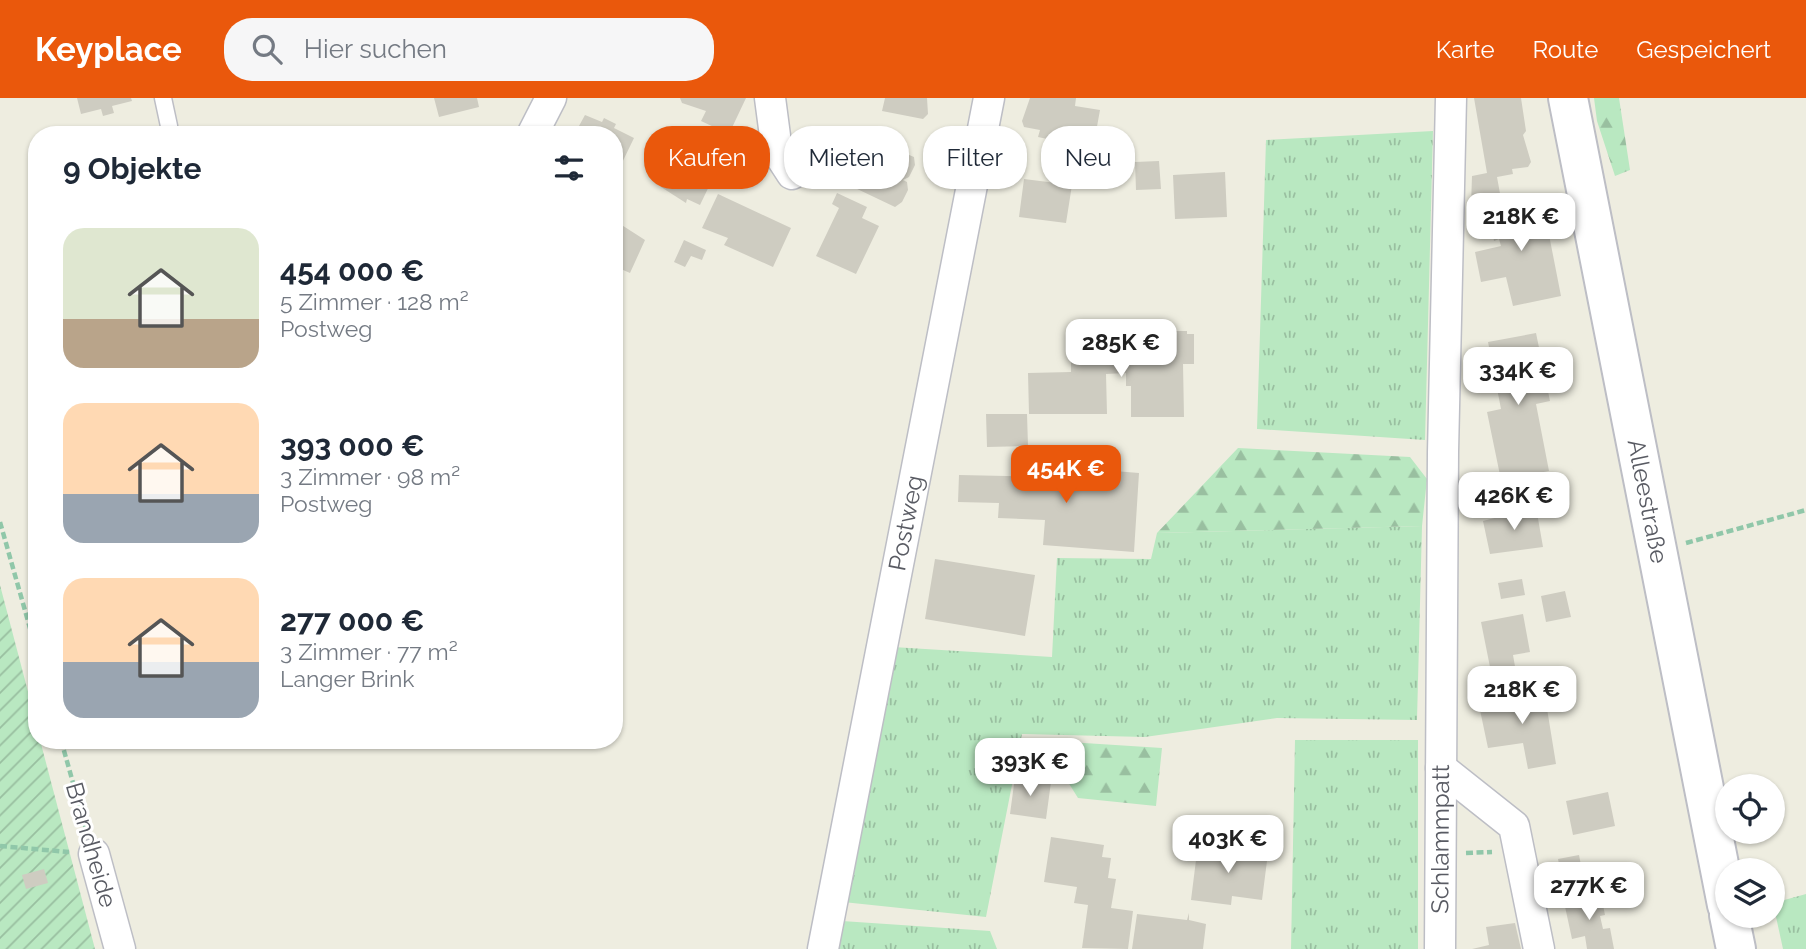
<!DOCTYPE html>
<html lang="de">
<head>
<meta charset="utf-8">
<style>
	:root { --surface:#fff; --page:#f6f6f7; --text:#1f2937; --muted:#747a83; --accent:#ea580c }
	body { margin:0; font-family:Raleway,sans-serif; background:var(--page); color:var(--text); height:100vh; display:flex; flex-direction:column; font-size:26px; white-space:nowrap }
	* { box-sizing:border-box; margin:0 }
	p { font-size:23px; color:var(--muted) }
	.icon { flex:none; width:38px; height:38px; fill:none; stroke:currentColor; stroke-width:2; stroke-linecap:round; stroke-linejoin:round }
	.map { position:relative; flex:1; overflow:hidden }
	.details { position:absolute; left:28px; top:28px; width:595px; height:623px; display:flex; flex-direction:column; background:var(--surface); border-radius:28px; box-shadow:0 2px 5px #0004 }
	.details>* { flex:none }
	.guide { position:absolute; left:644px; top:28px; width:665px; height:63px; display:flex; gap:14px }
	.fabs { position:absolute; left:1715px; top:676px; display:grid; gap:14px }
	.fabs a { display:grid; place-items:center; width:70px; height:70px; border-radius:50%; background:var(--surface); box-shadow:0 2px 5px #0004; font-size:35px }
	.price { position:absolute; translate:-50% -60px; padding:0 16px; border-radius:14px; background:#fff; color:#222; font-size:23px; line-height:46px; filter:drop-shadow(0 2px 4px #0008) }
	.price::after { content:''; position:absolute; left:50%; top:42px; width:21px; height:16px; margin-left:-10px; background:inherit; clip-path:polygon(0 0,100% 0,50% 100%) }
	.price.on { background:var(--accent); color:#fff }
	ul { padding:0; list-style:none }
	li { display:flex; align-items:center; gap:21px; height:175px; padding:0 35px }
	li span { display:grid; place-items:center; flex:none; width:196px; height:140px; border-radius:21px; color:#555 }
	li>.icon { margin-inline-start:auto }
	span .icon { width:84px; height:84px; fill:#fffc; stroke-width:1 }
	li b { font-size:30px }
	h2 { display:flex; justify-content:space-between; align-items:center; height:84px; padding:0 35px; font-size:30px }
	.chip { padding:0 24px; border-radius:28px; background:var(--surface); box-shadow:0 2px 5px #0004; font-size:24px; line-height:63px }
	.chip.on { background:var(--accent); color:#fff }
	header { display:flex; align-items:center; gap:42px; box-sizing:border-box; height:98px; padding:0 35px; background:var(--accent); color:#fff }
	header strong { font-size:33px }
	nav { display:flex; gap:38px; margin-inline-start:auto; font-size:24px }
	.search { width:490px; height:63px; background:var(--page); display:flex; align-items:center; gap:18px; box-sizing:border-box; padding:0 24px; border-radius:28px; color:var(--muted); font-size:26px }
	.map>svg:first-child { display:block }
	.grass { fill:url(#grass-tufts) }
	.forest { fill:url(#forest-firs) }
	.garden { fill:url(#garden-furrows) }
	.building { fill:#ceccc1 }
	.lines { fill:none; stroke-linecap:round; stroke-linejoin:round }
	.service-casing { stroke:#bdbec5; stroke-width:19 }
	.minor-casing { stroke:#bdbec5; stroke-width:33 }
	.tertiary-casing { stroke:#bdbec5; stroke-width:42 }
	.path { stroke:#90c7a9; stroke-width:4.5; stroke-dasharray:7 3.5; stroke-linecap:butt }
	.service { stroke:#fff; stroke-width:16 }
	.minor { stroke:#fff; stroke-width:30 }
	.tertiary { stroke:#fff; stroke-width:38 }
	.labels { text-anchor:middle; stroke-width:6; stroke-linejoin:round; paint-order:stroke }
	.street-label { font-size:24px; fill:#595b63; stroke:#fff }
</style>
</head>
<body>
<header>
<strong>Keyplace</strong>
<div class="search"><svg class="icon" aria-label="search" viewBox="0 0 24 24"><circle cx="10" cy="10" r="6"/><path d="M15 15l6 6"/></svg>Hier suchen</div>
<nav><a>Karte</a><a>Route</a><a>Gespeichert</a></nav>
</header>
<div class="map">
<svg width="1806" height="851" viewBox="0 0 1806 851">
	<defs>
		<pattern id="grass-tufts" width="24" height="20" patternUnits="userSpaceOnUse" patternTransform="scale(1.75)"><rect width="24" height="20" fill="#b9e8c1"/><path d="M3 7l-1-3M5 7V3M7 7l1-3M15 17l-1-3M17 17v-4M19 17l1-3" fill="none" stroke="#99bfa0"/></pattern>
		<pattern id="forest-firs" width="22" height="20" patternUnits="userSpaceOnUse" patternTransform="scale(1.75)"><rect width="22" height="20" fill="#b9e8c1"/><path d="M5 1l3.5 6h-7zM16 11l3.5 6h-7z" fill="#99bfa0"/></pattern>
		<pattern id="garden-furrows" width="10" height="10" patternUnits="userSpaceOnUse" patternTransform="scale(1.75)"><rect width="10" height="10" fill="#b9e8c1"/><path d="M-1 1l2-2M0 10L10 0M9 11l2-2" fill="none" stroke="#99bfa0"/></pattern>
	</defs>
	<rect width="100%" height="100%" fill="#eeede0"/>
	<path class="grass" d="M 1433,33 L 1425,342 L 1257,331 L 1266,42 Z
		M 1422,428 L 1417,622 L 1277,620 L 1145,639 L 1022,636 L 986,819 L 843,804 L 893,549 L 1052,559 L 1057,460 L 1151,461 L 1157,435 Z
		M 1295,642 L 1418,642 L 1418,851 L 1291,851 Z
		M 1806,796 L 1806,851 L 1783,851 L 1773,805 Z
		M 842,823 L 990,833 L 997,851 L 834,851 Z"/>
	<path class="forest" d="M 1594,0 L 1619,0 L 1630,72 L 1615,78 L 1597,23 Z
		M 1238,350 L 1410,359 L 1427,381 L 1422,428 L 1157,435 Z
		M 1053,643 L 1162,650 L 1156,708 L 1078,700 L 1058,668 Z"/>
	<path class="garden" d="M 0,487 L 37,628 L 37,642 L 40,642 L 95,851 L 0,851 Z"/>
	<path class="building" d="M 77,0 L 131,0 L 132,3 L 112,8 L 114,15 L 103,18 L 101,11 L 81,16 Z
		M 434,0 L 477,0 L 479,9 L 439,19 Z
		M 680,0 L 746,0 L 729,36 L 701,23 L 706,13 L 682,5 Z
		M 885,0 L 927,0 L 928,16 L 923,21 L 882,13 Z
		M 1030,0 L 1076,0 L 1075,8 L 1100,12 L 1096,34 L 1071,30 L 1069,37 L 1053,34 L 1052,42 L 1038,39 L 1040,32 L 1024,29 L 1022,23 Z
		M 1474,0 L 1521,0 L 1526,33 L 1523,37 L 1531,64 L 1528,69 L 1512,71 L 1513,76 L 1497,79 L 1501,101 L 1471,107 L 1472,78 L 1487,75 Z
		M 585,17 L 602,24 L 604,20 L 616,26 L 614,30 L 634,40 L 619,71 L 614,69 L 614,37 L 574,37 Z
		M 872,40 L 895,50 L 900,49 L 902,54 L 914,59 L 915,67 L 909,79 L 903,82 L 907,84 L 908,92 L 902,104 L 895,109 L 853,89 Z
		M 1067,59 L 1094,62 L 1091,82 L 1065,79 Z
		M 674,60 L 689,67 L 690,64 L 714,78 L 700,107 L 687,101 L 686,105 L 661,89 Z
		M 1159,63 L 1161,91 L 1136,92 L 1135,64 Z
		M 1225,74 L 1227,119 L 1175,121 L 1173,77 Z
		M 1024,81 L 1072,87 L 1066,125 L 1019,119 Z
		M 837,95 L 867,109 L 862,120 L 879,128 L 856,176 L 816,158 L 839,110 L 832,106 Z
		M 718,96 L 791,130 L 773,169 L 724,147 L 728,140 L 702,130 Z
		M 1542,101 L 1561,198 L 1513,208 L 1506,179 L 1481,184 L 1475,154 L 1501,148 L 1499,141 L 1494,143 L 1488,111 Z
		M 617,124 L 645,142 L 630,175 L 614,168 L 614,127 Z
		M 684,142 L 706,152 L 702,162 L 691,158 L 685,169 L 674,164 Z
		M 1126,233 L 1187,233 L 1187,236 L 1194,236 L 1194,266 L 1183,266 L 1184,319 L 1131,319 L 1131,288 L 1126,288 L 1126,275 L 1106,276 L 1107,316 L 1029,316 L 1028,275 L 1071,274 L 1071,263 L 1130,262 L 1130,254 L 1126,254 Z
		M 1536,235 L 1550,303 L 1536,306 L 1549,373 L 1501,382 L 1487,314 L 1501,311 L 1488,244 Z
		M 986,316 L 1027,316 L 1028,348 L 987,349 Z
		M 1065,369 L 1139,375 L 1134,454 L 1043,447 L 1045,422 L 998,420 L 999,405 L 958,404 L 959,377 L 1048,379 L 1049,374 L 1065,376 Z
		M 1536,409 L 1543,449 L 1490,456 L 1483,423 Z
		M 935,461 L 1035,477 L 1025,538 L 925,521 Z
		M 1522,481 L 1525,497 L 1501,501 L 1498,485 Z
		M 1565,493 L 1571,519 L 1546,524 L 1541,498 Z
		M 1523,516 L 1530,554 L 1513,557 L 1516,574 L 1492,579 L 1481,524 Z
		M 1543,586 L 1556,666 L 1528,671 L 1523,645 L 1488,650 L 1480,612 L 1519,601 L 1517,591 Z
		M 1015,679 L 1051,684 L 1046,721 L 1010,716 Z
		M 1608,694 L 1615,728 L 1573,737 L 1566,703 Z
		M 1051,739 L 1104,747 L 1102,759 L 1111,760 L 1108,780 L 1116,781 L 1111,810 L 1133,813 L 1128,851 L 1082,850 L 1088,807 L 1074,805 L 1077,789 L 1044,784 Z
		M 1198,746 L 1268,755 L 1262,802 L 1232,798 L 1231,807 L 1191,802 Z
		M 1579,757 L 1582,772 L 1616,765 L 1620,788 L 1599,792 L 1597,781 L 1569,787 L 1566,775 L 1561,776 L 1558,761 Z
		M 44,771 L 48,785 L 26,791 L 22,777 Z
		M 1601,797 L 1605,817 L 1600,818 L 1603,831 L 1610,830 L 1614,851 L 1587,851 L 1585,838 L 1572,841 L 1564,804 Z
		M 1189,815 L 1189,822 L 1206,826 L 1203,851 L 1132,851 L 1137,816 L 1187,822 Z
		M 1515,825 L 1521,851 L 1472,851 L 1489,847 L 1486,829 Z"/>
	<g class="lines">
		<defs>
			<path id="service" d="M 163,0 L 169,28"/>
			<g id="minor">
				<path d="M 770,0 L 777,53 L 792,76"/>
				<path d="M 532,37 L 551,0"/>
				<path d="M 1441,670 L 1514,728 L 1539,851"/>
				<path d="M 94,756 L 120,851"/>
				<path id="s1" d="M 823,851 L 989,0"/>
				<path id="s2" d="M 1440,851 L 1443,354 L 1451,0"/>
			</g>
			<g id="tertiary">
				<path id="s3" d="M 1568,0 L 1727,807"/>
				<path d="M 1729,817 L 1736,851"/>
			</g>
		</defs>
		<use href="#service" class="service-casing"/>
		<use href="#minor" class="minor-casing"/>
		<use href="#tertiary" class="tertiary-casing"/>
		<path class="path" d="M 0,424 L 37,555
			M 1686,445 L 1806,412
			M 61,642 L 86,731
			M 0,748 L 69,754
			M 1466,755 L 1492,754"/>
		<use href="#service" class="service"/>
		<use href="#minor" class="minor"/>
		<use href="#tertiary" class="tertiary"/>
	</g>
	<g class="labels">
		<g class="street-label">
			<text dy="8" stroke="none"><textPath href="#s3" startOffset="411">Alleestraße</textPath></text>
			<text dy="8" stroke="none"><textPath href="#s1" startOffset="434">Postweg</textPath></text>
			<text dy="8" stroke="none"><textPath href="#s2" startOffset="110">Schlammpatt</textPath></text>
			<text transform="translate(91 747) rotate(74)" y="8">Brandheide</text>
		</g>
	</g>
</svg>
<div class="fabs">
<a><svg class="icon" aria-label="locate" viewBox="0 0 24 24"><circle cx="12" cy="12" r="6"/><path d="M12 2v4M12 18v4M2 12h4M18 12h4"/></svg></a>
<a><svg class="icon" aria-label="layers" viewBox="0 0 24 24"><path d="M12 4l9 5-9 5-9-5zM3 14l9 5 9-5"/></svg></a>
</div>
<b class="price" style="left:1521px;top:155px">218K €</b>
<b class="price" style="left:1121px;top:281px">285K €</b>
<b class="price" style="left:1518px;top:309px">334K €</b>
<b class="price on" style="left:1066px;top:407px">454K €</b>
<b class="price" style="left:1514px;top:434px">426K €</b>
<b class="price" style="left:1522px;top:628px">218K €</b>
<b class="price" style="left:1030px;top:700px">393K €</b>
<b class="price" style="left:1228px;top:777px">403K €</b>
<b class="price" style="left:1589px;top:824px">277K €</b>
<div class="guide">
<a class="chip on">Kaufen</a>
<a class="chip">Mieten</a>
<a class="chip">Filter</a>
<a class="chip">Neu</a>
</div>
<section class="details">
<h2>9 Objekte<svg class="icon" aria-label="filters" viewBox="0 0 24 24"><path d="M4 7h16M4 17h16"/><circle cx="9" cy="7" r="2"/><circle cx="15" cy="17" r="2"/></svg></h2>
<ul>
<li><span style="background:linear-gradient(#dfe7d0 65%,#b9a48a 0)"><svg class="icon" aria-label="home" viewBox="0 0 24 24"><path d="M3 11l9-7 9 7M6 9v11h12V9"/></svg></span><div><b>454 000 €</b><p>5 Zimmer · 128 m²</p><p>Postweg</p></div></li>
<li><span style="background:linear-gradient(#ffd9b3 65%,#9aa5b1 0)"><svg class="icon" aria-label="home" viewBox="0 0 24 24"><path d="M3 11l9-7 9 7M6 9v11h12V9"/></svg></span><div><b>393 000 €</b><p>3 Zimmer · 98 m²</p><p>Postweg</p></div></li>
<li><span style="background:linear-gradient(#ffd9b3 60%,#9aa5b1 0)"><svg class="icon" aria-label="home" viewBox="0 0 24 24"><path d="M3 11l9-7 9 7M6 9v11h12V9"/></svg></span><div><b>277 000 €</b><p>3 Zimmer · 77 m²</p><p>Langer Brink</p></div></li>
</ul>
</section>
</div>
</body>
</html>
